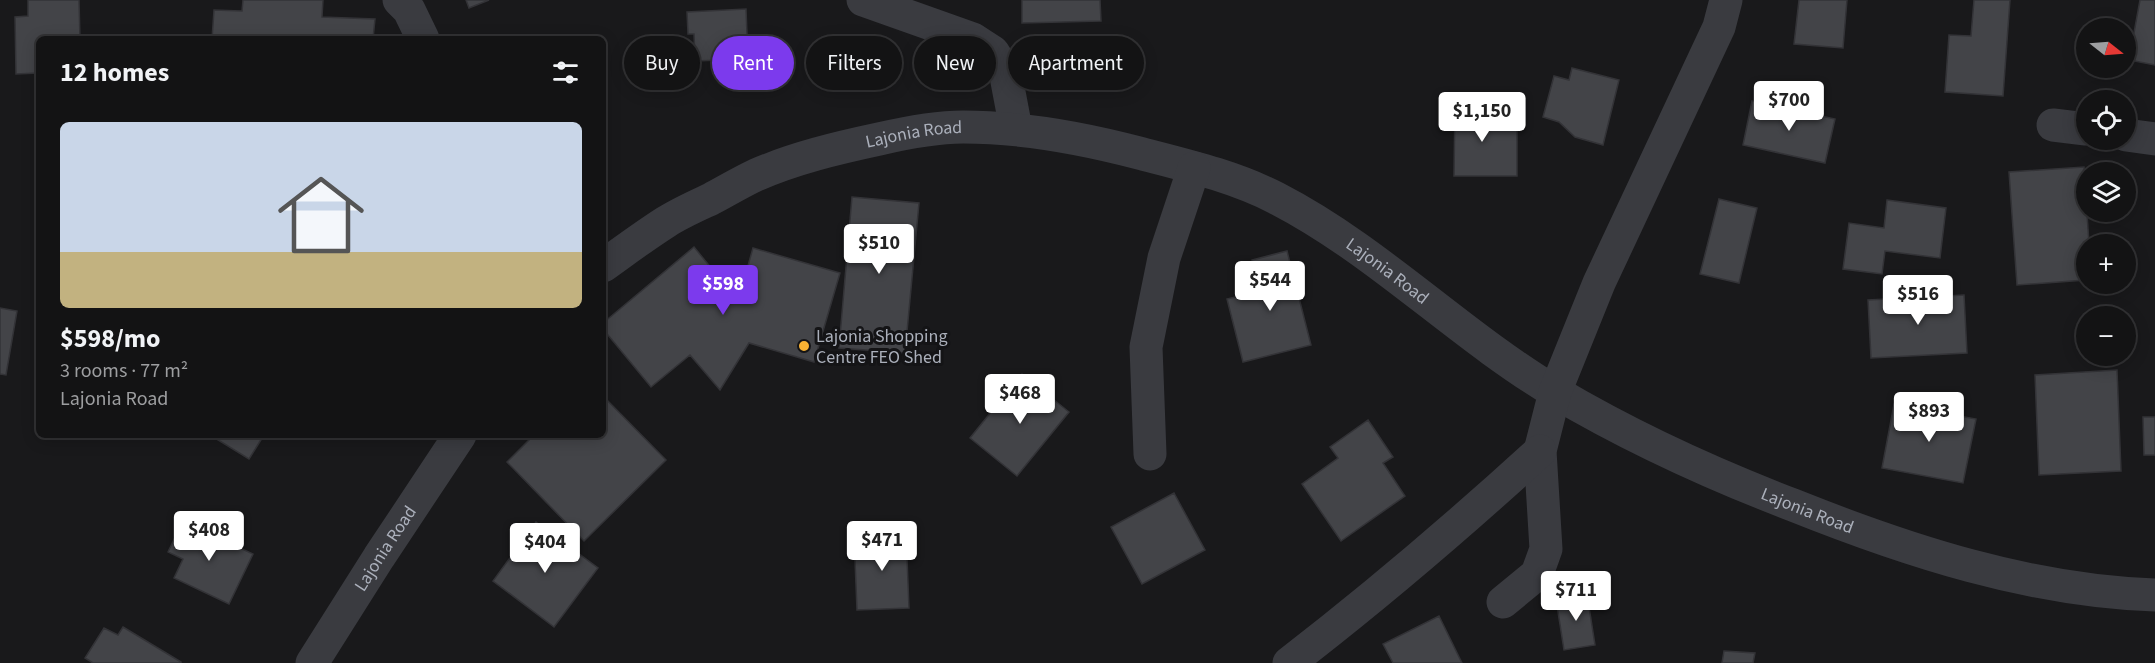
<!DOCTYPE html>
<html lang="en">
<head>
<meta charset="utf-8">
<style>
	:root { --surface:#131314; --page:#202022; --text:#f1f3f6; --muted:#9d9ea0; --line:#323234; --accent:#7c3aed }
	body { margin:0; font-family:"Source Sans 3",sans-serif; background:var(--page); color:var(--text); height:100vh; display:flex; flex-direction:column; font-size:22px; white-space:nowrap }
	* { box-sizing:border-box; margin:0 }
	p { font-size:20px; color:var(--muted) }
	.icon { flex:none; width:33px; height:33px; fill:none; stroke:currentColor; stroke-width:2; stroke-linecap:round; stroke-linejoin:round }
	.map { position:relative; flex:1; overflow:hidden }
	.details { position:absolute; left:36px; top:36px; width:570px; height:402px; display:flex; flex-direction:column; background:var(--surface); border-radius:9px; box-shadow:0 3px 15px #0003,0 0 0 2px var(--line) }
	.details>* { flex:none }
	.top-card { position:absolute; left:624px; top:36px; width:570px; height:54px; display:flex; gap:12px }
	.needle { width:39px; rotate:107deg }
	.buttons { position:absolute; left:2076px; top:18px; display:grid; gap:12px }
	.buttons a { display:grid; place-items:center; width:60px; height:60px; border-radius:50%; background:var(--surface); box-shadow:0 3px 15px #0003,0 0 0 2px var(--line); font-size:30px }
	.price { position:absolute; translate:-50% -51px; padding:0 14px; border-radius:6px; background:#fff; color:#222; font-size:20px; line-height:39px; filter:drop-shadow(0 2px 3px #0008) }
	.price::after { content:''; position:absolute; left:50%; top:36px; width:18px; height:14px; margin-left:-9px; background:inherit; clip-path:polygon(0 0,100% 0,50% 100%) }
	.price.on { background:var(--accent); color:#fff }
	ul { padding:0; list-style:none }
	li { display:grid; align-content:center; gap:12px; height:318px; padding:0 24px }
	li+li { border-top:2px solid var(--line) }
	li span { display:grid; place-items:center; height:186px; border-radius:9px; color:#555 }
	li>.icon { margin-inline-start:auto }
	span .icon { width:108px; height:108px; fill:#fffc; stroke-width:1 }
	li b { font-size:26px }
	h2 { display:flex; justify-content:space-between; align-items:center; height:72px; padding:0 24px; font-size:26px }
	.chip { padding:0 21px; border-radius:27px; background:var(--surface); box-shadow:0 3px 15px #0003,0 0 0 2px var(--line); font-size:21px; line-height:54px }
	.chip.on { background:var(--accent); color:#fff }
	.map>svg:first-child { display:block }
	.building { fill:#434448; stroke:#333337; stroke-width:1.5 }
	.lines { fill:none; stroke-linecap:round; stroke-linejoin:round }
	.minor { stroke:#3a3b40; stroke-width:33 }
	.poi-dot { fill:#f9b233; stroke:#141416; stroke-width:2 }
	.labels { text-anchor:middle; stroke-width:6; stroke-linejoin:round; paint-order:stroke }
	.street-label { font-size:18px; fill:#abb0bb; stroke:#141416 }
	.poi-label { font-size:18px; fill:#abb0bb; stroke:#141416; text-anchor:start }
</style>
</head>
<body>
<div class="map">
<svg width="2155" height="663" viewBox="0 0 2155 663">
	<rect width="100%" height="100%" fill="#19191b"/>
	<path class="building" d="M 28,0 L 79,0 L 80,39 L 39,39 L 39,73 L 16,74 L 15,17 L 28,16 Z
		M 243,0 L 323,0 L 322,17 L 375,19 L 373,39 L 212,39 L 214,10 L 242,11 Z
		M 466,0 L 489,0 L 469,8 Z
		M 1022,0 L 1100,0 L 1101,21 L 1022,23 Z
		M 1799,0 L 1847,0 L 1843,48 L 1794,44 Z
		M 1974,0 L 2010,0 L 2003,96 L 1945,92 L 1949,35 L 1971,36 Z
		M 2140,0 L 2155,0 L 2155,65 L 2129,60 Z
		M 746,9 L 748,59 L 695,61 L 694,34 L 688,34 L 687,12 Z
		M 1572,68 L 1619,80 L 1603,145 L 1575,137 L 1559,122 L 1543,117 L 1554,76 L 1569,80 Z
		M 1455,100 L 1488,100 L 1488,128 L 1517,128 L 1517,176 L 1454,176 Z
		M 1752,101 L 1835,119 L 1825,163 L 1743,145 Z
		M 2084,167 L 2089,244 L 2086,244 L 2086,280 L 2017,285 L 2009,172 Z
		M 852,197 L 919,203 L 905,353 L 839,348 Z
		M 1719,199 L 1757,208 L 1739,283 L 1700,274 Z
		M 1887,200 L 1946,208 L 1940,258 L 1885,251 L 1882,274 L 1843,269 L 1849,223 L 1884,228 Z
		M 694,247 L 738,301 L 753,248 L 840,273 L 814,362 L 749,343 L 720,390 L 690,355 L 651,387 L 603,329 L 603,323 Z
		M 1287,251 L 1311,345 L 1243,362 L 1227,299 L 1260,291 L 1252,260 Z
		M 1964,295 L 1967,353 L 1871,358 L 1868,300 Z
		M 0,308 L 17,311 L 6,375 L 0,374 Z
		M 2117,370 L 2121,471 L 2039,475 L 2035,375 Z
		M 1022,374 L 1069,412 L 1017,476 L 970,438 Z
		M 603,396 L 666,460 L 584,541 L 507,462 L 534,435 L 603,435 Z
		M 1894,404 L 1976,419 L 1963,483 L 1882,468 Z
		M 2143,417 L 2155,417 L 2155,455 L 2144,455 Z
		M 1368,420 L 1393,457 L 1383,463 L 1405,496 L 1341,541 L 1302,484 L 1338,458 L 1330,447 Z
		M 210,435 L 264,435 L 249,459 Z
		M 1174,493 L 1205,550 L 1142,584 L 1111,527 Z
		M 183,521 L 253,554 L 229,604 L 174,578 L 183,559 L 168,552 Z
		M 536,522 L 598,568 L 554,627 L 493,581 Z
		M 906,533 L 909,608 L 857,610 L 854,535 Z
		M 1587,594 L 1595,645 L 1564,650 L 1556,599 Z
		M 1439,616 L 1462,663 L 1393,663 L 1383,644 Z
		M 123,627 L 181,662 L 181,663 L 93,663 L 85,658 L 104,628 L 118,635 Z
		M 1724,651 L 1755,653 L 1753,663 L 1722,663 Z"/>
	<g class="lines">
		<g class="minor">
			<path d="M 399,0 L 409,10 L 423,39"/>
			<path d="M 863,0 L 973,39 L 993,52 L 1005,71 L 1016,129"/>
			<path d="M 2053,125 L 2086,129"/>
			<path d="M 2126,135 L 2155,139"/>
			<path id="s1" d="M 603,266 C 624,251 644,236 666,222 C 680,213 696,206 711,199 C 726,191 741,182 756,175 C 795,158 837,148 879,139 C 905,133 935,127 963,127 C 1022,127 1082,138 1139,153 C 1185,165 1233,176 1276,198 C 1377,250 1458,334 1555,392 C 1631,437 1712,474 1793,505 C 1908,551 2031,591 2155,595"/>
			<path d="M 1150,454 L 1146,347 L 1164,258 L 1194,168"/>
			<path d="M 1503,602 L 1537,574 L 1546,549 L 1540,451 L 1555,392 L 1599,283 L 1719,27 L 1726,0"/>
			<path id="s2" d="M 312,663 L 379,557 L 460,435"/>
			<path d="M 1289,663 C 1376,596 1459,525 1540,451"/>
		</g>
	</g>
	<circle class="poi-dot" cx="804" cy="346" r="6"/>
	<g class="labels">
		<g class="street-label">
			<text dy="6" stroke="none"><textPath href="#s1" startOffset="342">Lajonia Road</textPath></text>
			<text dy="6" stroke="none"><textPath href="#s1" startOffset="848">Lajonia Road</textPath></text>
			<text dy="6" stroke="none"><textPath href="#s1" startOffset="1334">Lajonia Road</textPath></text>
			<text dy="6" stroke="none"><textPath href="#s2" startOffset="136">Lajonia Road</textPath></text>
		</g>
		<g class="poi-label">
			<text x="816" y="342">Lajonia Shopping<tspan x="816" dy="21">Centre FEO Shed</tspan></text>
		</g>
	</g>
</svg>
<div class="buttons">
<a><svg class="needle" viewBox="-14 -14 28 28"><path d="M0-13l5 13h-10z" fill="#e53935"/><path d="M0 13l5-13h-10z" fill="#9d9ea0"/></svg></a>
<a><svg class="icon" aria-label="locate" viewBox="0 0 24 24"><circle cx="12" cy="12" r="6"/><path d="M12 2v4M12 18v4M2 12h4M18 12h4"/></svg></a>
<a><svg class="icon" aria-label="layers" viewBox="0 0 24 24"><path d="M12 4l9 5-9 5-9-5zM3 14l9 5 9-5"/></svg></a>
<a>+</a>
<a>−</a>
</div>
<b class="price" style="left:1789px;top:132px">$700</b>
<b class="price" style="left:1482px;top:143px">$1,150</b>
<b class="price" style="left:879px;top:275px">$510</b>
<b class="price" style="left:1270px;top:312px">$544</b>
<b class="price on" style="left:723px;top:316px">$598</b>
<b class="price" style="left:1918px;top:326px">$516</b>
<b class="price" style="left:1020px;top:425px">$468</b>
<b class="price" style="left:1929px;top:443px">$893</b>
<b class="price" style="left:209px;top:562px">$408</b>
<b class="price" style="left:882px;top:572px">$471</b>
<b class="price" style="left:545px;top:574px">$404</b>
<b class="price" style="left:1576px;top:622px">$711</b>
<div class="top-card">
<a class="chip">Buy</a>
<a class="chip on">Rent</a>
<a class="chip">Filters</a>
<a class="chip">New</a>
<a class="chip">Apartment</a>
</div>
<section class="details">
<h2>12 homes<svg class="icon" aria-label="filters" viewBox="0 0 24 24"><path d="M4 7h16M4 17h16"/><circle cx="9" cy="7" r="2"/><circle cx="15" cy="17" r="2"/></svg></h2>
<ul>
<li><span style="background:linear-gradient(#c9d6e8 70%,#c2b280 0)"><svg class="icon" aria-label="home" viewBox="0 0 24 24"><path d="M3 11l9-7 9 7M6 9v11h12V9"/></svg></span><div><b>$598/mo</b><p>3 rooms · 77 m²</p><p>Lajonia Road</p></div></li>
</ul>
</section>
</div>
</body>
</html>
